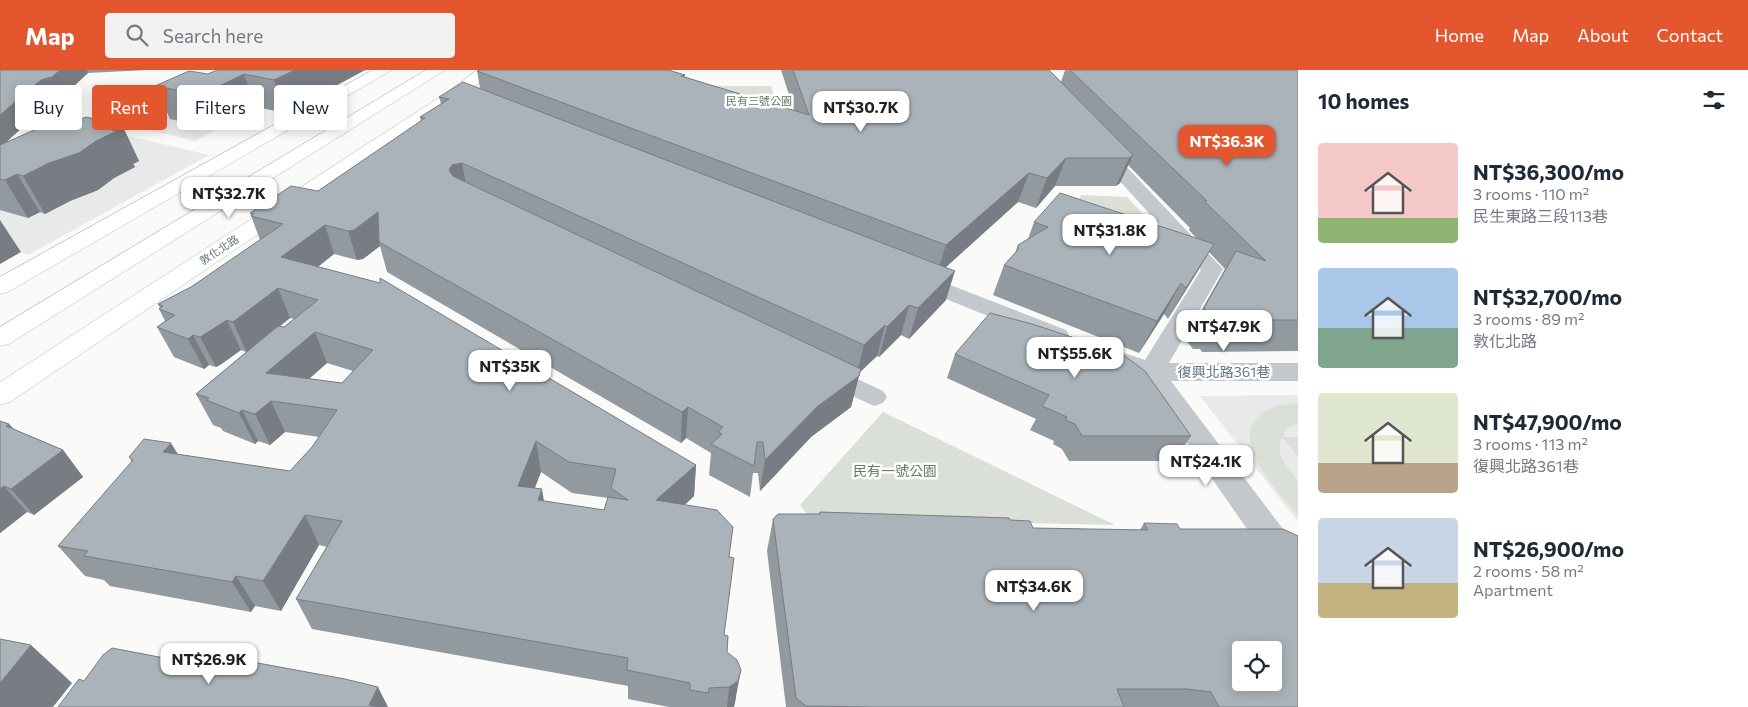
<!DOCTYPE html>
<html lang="en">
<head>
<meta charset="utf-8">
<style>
	:root { --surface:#fff; --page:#f2f2f3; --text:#1f2937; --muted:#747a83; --accent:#e4572e }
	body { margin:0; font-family:Commissioner,"Noto Sans TC",sans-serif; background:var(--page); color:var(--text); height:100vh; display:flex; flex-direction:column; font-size:19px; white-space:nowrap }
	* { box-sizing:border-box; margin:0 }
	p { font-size:16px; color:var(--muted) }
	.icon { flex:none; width:28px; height:28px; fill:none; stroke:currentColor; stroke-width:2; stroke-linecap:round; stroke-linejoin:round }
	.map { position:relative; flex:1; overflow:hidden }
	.sheet { display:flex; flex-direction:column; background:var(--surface); width:450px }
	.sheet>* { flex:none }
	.banner { position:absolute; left:15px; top:15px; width:475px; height:45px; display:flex; gap:10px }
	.controls { position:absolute; left:1232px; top:571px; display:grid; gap:10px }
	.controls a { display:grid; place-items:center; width:50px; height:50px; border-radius:5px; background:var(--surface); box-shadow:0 2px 12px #0003; font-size:25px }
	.price { position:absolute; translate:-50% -42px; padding:0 11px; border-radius:10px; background:#fff; color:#222; font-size:16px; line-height:32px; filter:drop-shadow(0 1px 2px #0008) }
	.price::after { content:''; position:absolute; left:50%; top:30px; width:15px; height:11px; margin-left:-8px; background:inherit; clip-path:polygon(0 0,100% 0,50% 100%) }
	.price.current { background:var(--accent); color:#fff }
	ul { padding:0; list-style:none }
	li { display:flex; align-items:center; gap:15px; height:125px; padding:0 20px }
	li span { display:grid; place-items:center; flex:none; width:140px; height:100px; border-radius:5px; color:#555 }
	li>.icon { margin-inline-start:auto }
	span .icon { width:60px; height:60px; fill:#fffc; stroke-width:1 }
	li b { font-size:21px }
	h2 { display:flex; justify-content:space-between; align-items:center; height:60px; padding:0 20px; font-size:21px }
	.tag { padding:0 18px; border-radius:5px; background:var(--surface); box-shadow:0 2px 12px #0003; font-size:18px; line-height:45px }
	.tag.current { background:var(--accent); color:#fff }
	header { display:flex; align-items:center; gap:30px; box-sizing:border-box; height:70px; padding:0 25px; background:var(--accent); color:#fff }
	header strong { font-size:24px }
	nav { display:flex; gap:28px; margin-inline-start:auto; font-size:18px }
	.search { width:350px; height:45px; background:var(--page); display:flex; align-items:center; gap:12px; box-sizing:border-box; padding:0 18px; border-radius:5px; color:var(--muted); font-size:19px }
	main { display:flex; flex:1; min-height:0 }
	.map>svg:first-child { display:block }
	.built { fill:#e8e9e9 }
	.green { fill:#dadfd7 }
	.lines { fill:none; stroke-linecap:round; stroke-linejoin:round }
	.secondary-casing { stroke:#b3babf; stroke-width:1 }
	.minor { fill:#c3c8cc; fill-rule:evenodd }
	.secondary { fill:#fff; fill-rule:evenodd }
	.wall { fill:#929a9f; fill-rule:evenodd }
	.shaded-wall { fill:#777d82 }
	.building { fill:#aab3b9; stroke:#777d82; fill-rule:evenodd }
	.labels { text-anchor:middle; stroke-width:5; stroke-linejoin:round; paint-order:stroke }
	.far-park-label { font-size:11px; fill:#687a64; stroke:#fff }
	.far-street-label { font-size:11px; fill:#657683; stroke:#fff }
	.street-label { font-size:14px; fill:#657683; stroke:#fff }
	.park-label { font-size:14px; fill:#687a64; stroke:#fff }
</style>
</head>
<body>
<header>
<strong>Map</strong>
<div class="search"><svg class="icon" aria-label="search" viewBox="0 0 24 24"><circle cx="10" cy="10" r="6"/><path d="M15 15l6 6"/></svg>Search here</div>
<nav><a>Home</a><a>Map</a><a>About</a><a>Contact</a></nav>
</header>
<main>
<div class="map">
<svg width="1298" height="637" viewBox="0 0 1298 637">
	<rect width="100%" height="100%" fill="#fafaf8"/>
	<path class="built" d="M 202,30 L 252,40 L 195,71 L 141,58 Z
		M 125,62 L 128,66 L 209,85 L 28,185 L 21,182 L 0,194 L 0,112 L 105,63 Z
		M 1298,325 L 1298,452 L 1200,326 Z"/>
	<path class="green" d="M 680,16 L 771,16 L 781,49 Z
		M 1081,125 L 1127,127 L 1173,175 L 1073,144 Z
		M 1298,333 L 1298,354 L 1288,358 L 1282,367 L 1298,367 L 1298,387 L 1282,367 C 1273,392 1294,398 1298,414 C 1298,423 1298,436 1298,446 C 1281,424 1233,378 1256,349 C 1265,337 1283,334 1298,333 Z
		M 883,342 L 1115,455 L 810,448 L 800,435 Z"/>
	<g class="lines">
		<defs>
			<path id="secondary" d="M 373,0 L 392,0 L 8,222 L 0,224 L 0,207 Z
				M 426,0 L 445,0 L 9,274 L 0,276 L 0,257 Z
				M 477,0 L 495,0 L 461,27 L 10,332 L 0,335 L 0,312 L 449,21 Z"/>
		</defs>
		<use href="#secondary" class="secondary-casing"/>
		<path class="minor" d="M 1100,74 L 1106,75 L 1223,199 L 1169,293 L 1298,293 L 1298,311 L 1171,311 L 1298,479 L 1298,519 L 1286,515 L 1142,308 L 1100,292 L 1096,286 L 1100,280 L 1109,278 L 1145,290 L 1201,200 L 1094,83 L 1091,79 L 1094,75 Z
			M 914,201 L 1066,260 L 1069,265 L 1066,270 L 1057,273 L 1048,270 L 906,213 L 903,208 L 906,203 Z
			M 825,294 L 883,321 L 887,327 L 883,333 L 874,336 L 816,309 L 812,303 L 816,297 Z"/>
		<use href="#secondary" class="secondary"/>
	</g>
	<path class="wall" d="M 0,0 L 148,0 L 88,3 L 62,27 L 52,30 L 6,72 L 62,58 L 122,55 L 139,91 L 133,94 L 135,97 L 114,108 L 98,120 L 70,131 L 45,144 L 40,142 L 28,148 L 0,140 Z
		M 217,0 L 365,0 L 285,43 L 256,37 L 214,59 L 170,49 L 155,16 L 208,4 Z
		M 480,0 L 672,0 L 668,0 L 685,5 L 685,7 L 794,40 L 781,0 L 1049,0 L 1061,12 L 1065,0 L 1298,0 L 1298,281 L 1202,282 L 1200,279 L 1193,279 L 1185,269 L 1225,199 L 1209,182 L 1168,249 L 1164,244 L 1139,283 L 993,225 L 1004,195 L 1015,183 L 1018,175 L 1028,169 L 1034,152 L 1196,168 L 1189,160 L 1190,158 L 1128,95 L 1120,113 L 1116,116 L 1055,116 L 1036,138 L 1018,132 L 946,197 L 946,230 L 909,269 L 901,265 L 879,287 L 877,286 L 860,302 L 851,337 L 811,367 L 760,421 L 758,403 L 753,403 L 750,427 L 709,405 L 711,383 L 686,368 L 681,373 L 387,202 L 380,176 L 363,189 L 357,190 L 334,184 L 318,197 L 696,395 L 694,426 L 685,435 L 730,487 L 724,565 L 736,628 L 734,637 L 669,637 L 628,629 L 628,616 L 312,559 L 296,529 L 327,477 L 319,475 L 281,541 L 255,536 L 251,542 L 110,516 L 104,510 L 85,506 L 58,476 L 132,392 L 129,387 L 177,384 L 290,401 L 312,377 L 319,367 L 285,362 L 270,375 L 258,371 L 255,374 L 223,361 L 221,358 L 213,355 L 196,324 L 246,282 L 241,280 L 220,295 L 216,297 L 209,295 L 204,299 L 174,287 L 157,257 L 165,251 L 159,239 L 160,238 L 158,234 L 191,217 L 260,170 L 250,143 L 318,121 L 421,51 L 420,47 L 441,34 L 439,27 L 480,18 L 477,1 ZM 290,248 L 294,249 L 284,257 L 280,256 ZM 327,293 L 353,301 L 342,313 L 309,309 ZM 541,402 L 572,423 L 608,428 L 604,440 L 544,431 L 534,418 Z
		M 955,284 L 1191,366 L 1174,391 L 1069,391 L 1062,379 L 1053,374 L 1054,371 L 1030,360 L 1036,349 L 947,308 Z
		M 9,354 L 14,359 L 63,380 L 83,407 L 34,445 L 27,442 L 0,463 Z
		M 820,442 L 1010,450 L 1033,458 L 1140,460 L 1144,453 L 1298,637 L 786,637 L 767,481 L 773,449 L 819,444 Z"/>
	<path class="shaded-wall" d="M 60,0 L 87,0 L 88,3 L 62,27 L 52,30 L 0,78 L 0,45 L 41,10 Z
		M 295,0 L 365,0 L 285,43 L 274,10 Z
		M 244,4 L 256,37 L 214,59 L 201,25 Z
		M 122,55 L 139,91 L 133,94 L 135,97 L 114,108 L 98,120 L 70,131 L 45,144 L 23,106 Z
		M 1133,85 L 1120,113 L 1116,116 L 1129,88 Z
		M 1066,88 L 1055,116 L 1036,138 L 1047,108 Z
		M 462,93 L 467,120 L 458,123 L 449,100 L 452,95 Z
		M 1029,103 L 1018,132 L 936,206 L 946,175 Z
		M 17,104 L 40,142 L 28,148 L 5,110 Z
		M 378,142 L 379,172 L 380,176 L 363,189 L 357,190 L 348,161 Z
		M 0,150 L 21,182 L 0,194 Z
		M 325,155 L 334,184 L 292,216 L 281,187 Z
		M 1214,174 L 1196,204 L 1168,249 L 1186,218 Z
		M 955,201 L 946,230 L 909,269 L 918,238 Z
		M 1181,213 L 1164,244 L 1139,283 L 1157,251 Z
		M 278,218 L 290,248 L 247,283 L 233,252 Z
		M 909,235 L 901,265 L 879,287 L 887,257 Z
		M 227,250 L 241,280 L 220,295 L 216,297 L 200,267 Z
		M 885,255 L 877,286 L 860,302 L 851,337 L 811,367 L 760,421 L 765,390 L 818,336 L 856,306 L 864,275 Z
		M 315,262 L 327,293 L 282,332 L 266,303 Z
		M 193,265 L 209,295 L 204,299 L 188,269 Z
		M 271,331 L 285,362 L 270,375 L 255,344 Z
		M 688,337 L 686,368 L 681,373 L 682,342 Z
		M 242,340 L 258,371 L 255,374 L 239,343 Z
		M 9,354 L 30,380 L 6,356 Z
		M 536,371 L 541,402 L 524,447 L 518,416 Z
		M 171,373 L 190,404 L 163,382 Z
		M 63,380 L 83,407 L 34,445 L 11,419 Z
		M 696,395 L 694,426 L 655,461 L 656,430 Z
		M 4,416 L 27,442 L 0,463 L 0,419 Z
		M 542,419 L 547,450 L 538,430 Z
		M 305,445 L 319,475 L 281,541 L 263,511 Z
		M 236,506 L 255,536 L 251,542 L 232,512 Z
		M 31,575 L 72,613 L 53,637 L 0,637 L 0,613 Z
		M 741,600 L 734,637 L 727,637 L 729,617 Z
		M 378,617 L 388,637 L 370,637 L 369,635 Z"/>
	<path class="building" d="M 0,0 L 60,0 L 52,7 L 41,10 L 0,45 Z
		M 217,0 L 295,0 L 274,10 L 244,4 L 201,25 L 155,16 L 189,1 L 208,4 Z
		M 480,0 L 668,0 L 685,5 L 681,6 L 809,45 L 793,0 L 1049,0 L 1133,85 L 1129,88 L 1066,88 L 1047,108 L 1029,103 L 946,175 L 477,1 Z
		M 1070,0 L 1298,0 L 1298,250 L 1222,250 L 1220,248 L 1212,248 L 1204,238 L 1236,181 L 1266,191 L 1204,131 L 1207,131 Z
		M 463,12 L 955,201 L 918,238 L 909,235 L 887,257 L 885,255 L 864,275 L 462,93 L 452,95 L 449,100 L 453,106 L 861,299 L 859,306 L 818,336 L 765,390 L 763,372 L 757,372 L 754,396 L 711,374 L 722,364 L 718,362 L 723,357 L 688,337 L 682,342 L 379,172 L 378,142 L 354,160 L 348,161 L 325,155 L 281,187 L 380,213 L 380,208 L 696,395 L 656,430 L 717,440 L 733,457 L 729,487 L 734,488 L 724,565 L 728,566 L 727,582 L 737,590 L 741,600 L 738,611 L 729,617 L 709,618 L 708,623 L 690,620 L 690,613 L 627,600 L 628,588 L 296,529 L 342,451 L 305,445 L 263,511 L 236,506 L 232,512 L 84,486 L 88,481 L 58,476 L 133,390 L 129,387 L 144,369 L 171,373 L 163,382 L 290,401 L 312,377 L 337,340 L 271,331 L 255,344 L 242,340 L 239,343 L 206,330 L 209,328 L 196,324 L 278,256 L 284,257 L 318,230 L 278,218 L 233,252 L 227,250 L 205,264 L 200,267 L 193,265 L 188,269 L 157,257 L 175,245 L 159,239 L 163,236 L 158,234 L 191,217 L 283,154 L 251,146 L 254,144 L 250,143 L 291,116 L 318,121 L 425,48 L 420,47 L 449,29 L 439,27 ZM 315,262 L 373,280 L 342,313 L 266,303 ZM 536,371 L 569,392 L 616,399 L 611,418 L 628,430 L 608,427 L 604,440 L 538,430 L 542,419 L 518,416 Z
		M 86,47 L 122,55 L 112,60 L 117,61 L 96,71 L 79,83 L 49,93 L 23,106 L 17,104 L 5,110 L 0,109 L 0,75 L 48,54 L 62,58 Z
		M 1060,123 L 1214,174 L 1186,218 L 1181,213 L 1157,251 L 1004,195 L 1018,180 L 1018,175 L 1048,157 L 1034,152 Z
		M 990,243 L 1032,254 L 1087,272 L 1090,268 L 1122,284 L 1145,301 L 1191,366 L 1082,366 L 1075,354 L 1065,350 L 1067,347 L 1042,336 L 1049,325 L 955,284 Z
		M 0,351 L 9,354 L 6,356 L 63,380 L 11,419 L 4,416 L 0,419 Z
		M 820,442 L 1009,448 L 1010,450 L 1030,451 L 1033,458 L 1148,460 L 1144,453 L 1177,454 L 1180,459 L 1283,459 L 1298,466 L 1298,637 L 1219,637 L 1211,622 L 1186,619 L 1117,619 L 1124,637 L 872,637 L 806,636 L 796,628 L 773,449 L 778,444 L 820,444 ZM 1241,580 L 1274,580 L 1274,612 L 1241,612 Z
		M 0,569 L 31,575 L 0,613 Z
		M 112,578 L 206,596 L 214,585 L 345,609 L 378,617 L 369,635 L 379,637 L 58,637 L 79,609 L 84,611 L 103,585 Z"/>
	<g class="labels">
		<g class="far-park-label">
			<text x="759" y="35">民有三號公園</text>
		</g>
		<g class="far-street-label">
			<text transform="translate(219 180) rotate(-33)" y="4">敦化北路</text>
		</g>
		<g class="street-label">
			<text x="1224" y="307">復興北路361巷</text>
		</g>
		<g class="park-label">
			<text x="895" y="406">民有一號公園</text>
		</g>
	</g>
</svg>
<div class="controls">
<a><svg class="icon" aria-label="locate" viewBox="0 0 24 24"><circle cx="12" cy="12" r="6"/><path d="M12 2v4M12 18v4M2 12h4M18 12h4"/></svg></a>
</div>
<b class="price" style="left:861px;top:63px">NT$30.7K</b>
<b class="price current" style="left:1227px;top:97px">NT$36.3K</b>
<b class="price" style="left:229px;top:149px">NT$32.7K</b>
<b class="price" style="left:1110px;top:186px">NT$31.8K</b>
<b class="price" style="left:1224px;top:282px">NT$47.9K</b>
<b class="price" style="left:1075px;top:309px">NT$55.6K</b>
<b class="price" style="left:510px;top:322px">NT$35K</b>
<b class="price" style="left:1206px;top:417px">NT$24.1K</b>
<b class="price" style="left:1034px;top:542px">NT$34.6K</b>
<b class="price" style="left:209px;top:615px">NT$26.9K</b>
<div class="banner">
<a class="tag">Buy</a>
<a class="tag current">Rent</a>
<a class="tag">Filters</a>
<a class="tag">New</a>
</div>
</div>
<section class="sheet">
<h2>10 homes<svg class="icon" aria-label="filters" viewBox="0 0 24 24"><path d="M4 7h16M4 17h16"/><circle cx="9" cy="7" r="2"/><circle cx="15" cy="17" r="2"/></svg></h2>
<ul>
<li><span style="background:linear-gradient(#f6c9c9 75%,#8fb573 0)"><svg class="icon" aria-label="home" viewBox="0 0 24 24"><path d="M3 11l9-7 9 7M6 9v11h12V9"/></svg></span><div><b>NT$36,300/mo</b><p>3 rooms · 110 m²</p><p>民生東路三段113巷</p></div></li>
<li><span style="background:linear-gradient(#a9c7e8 60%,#7fa58c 0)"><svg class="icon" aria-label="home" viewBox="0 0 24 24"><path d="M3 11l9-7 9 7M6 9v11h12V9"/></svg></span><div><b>NT$32,700/mo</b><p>3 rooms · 89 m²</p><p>敦化北路</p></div></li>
<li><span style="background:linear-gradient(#dfe7d0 70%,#b9a48a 0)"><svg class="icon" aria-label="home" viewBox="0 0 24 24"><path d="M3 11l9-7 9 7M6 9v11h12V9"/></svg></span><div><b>NT$47,900/mo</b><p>3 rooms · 113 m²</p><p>復興北路361巷</p></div></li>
<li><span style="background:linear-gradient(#c9d6e8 65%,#c2b280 0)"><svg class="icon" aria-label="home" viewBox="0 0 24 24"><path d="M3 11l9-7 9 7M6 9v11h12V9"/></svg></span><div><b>NT$26,900/mo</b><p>2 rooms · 58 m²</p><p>Apartment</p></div></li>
</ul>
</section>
</main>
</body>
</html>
